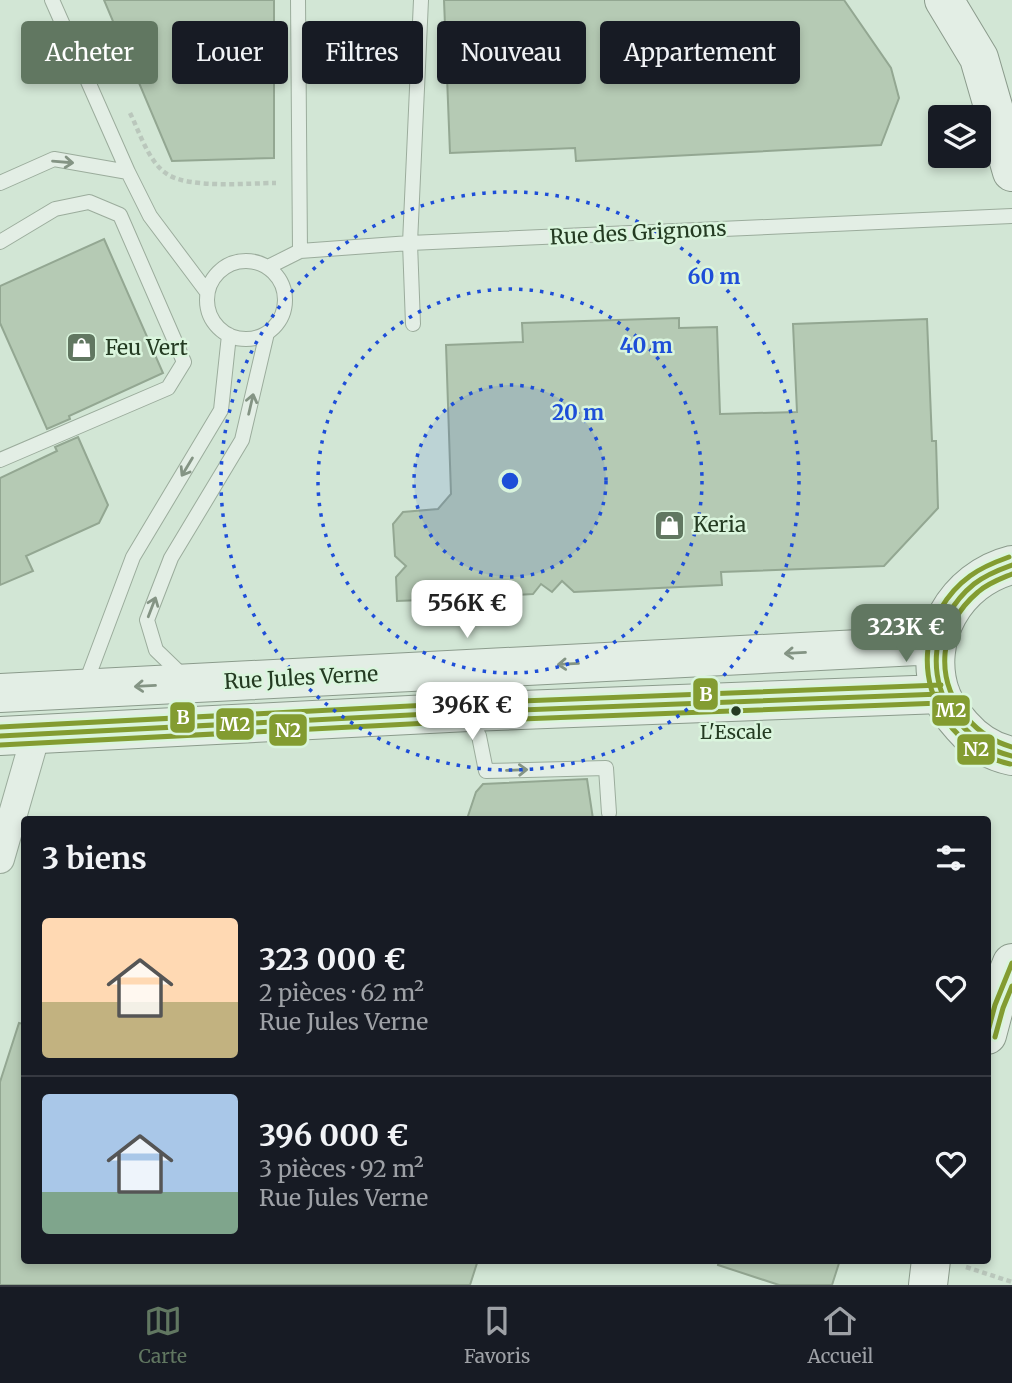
<!DOCTYPE html>
<html lang="fr">
<head>
<meta charset="utf-8">
<style>
	:root { --surface:#171b24; --page:#242831; --text:#f1f3f6; --muted:#9ea1a6; --line:#363941; --accent:#617761 }
	body { margin:0; font-family:Merriweather,serif; background:var(--page); color:var(--text); height:100vh; display:flex; flex-direction:column; font-size:26px; white-space:nowrap }
	* { box-sizing:border-box; margin:0 }
	p { font-size:23px; color:var(--muted) }
	.icon { flex:none; width:38px; height:38px; fill:none; stroke:currentColor; stroke-width:2; stroke-linecap:round; stroke-linejoin:round }
	.map { position:relative; flex:1; overflow:hidden }
	.drawer { position:absolute; left:21px; top:816px; width:970px; height:448px; display:flex; flex-direction:column; background:var(--surface); border-radius:7px; box-shadow:0 4px 10px #0003 }
	.drawer>* { flex:none }
	.banner { position:absolute; left:21px; top:21px; width:971px; height:63px; display:flex; gap:14px }
	.fabs { position:absolute; left:928px; top:105px; display:grid; gap:14px }
	.fabs a { display:grid; place-items:center; width:63px; height:63px; border-radius:7px; background:var(--surface); box-shadow:0 4px 10px #0003; font-size:35px }
	.price { position:absolute; translate:-50% -60px; padding:0 16px; border-radius:14px; background:#fff; color:#222; font-size:23px; line-height:46px; filter:drop-shadow(0 2px 4px #0008) }
	.price::after { content:''; position:absolute; left:50%; top:42px; width:21px; height:16px; margin-left:-10px; background:inherit; clip-path:polygon(0 0,100% 0,50% 100%) }
	.price.on { background:var(--accent); color:#fff }
	ul { padding:0; list-style:none }
	li { display:flex; align-items:center; gap:21px; height:175px; padding:0 21px }
	li+li { border-top:2px solid var(--line) }
	li span { display:grid; place-items:center; flex:none; width:196px; height:140px; border-radius:7px; color:#555 }
	li>.icon { margin-inline-start:auto }
	span .icon { width:84px; height:84px; fill:#fffc; stroke-width:1 }
	li b { font-size:30px }
	h2 { display:flex; justify-content:space-between; align-items:center; height:84px; padding:0 21px; font-size:30px }
	.pill { padding:0 24px; border-radius:7px; background:var(--surface); box-shadow:0 4px 10px #0003; font-size:24px; line-height:63px }
	.pill.on { background:var(--accent); color:#fff }
	.tab-bar { display:flex; justify-content:space-around; align-items:center; height:98px; border-top:2px solid var(--line); background:var(--surface); font-size:19px; color:var(--muted) }
	.tab-bar a { display:grid; justify-items:center; gap:4px }
	.tab-bar .on { color:var(--accent) }
	.map>svg:first-child { display:block }
	.building { fill:#b5cab4; stroke:#93a792; stroke-width:2 }
	.lines { fill:none; stroke-linecap:round; stroke-linejoin:round }
	.lane-casing { stroke:#9bac9c; stroke-width:16 }
	.street-casing { stroke:#9bac9c; stroke-width:30 }
	.secondary-casing { stroke:#8b9b8c; stroke-width:40 }
	.path { stroke:#bac7bc; stroke-width:4.5; stroke-dasharray:5 3.5; stroke-linecap:butt }
	.lane { stroke:#e3eee5; stroke-width:14 }
	.street { stroke:#e3eee5; stroke-width:28 }
	.secondary { stroke:#e3eee5; stroke-width:38 }
	.bus-1-casing { stroke:#daf5dd; stroke-width:10 }
	.bus-2-casing { stroke:#daf5dd; stroke-width:10 }
	.bus-3-casing { stroke:#daf5dd; stroke-width:10 }
	.bus-1 { stroke:#839c31; stroke-width:5 }
	.bus-2 { stroke:#839c31; stroke-width:5 }
	.bus-3 { stroke:#839c31; stroke-width:5 }
	.oneway { stroke:#849484 }
	.ring { fill:none; stroke:#1d4ed8; stroke-width:3.5; stroke-dasharray:3.5 7 }
	.bus-dot { fill:#243b22; stroke:#daf5dd; stroke-width:2.5 }
	.labels { text-anchor:middle; stroke-width:5; stroke-linejoin:round; paint-order:stroke }
	.bus-label { font-size:19px; fill:#243b22; stroke:#daf5dd }
	.street-label { font-size:21px; fill:#243b22; stroke:#daf5dd }
	.poi-label { font-size:21px; fill:#243b22; stroke:#daf5dd; text-anchor:start }
	.centre { fill:#1d4ed8; stroke:#daf5dd; stroke-width:3.5 }
	.ring-label { font-size:21px; text-anchor:middle; font-weight:bold; fill:#1d4ed8; stroke:#daf5dd; stroke-width:5; stroke-linejoin:round; paint-order:stroke }
	.line-badge { stroke:#daf5dd; stroke-width:2.5 }
	.badge-label { font-size:19px; text-anchor:middle; font-weight:bold; fill:#fff }
</style>
</head>
<body>
<div class="map">
<svg width="1012" height="1285" viewBox="0 0 1012 1285">
	<rect width="100%" height="100%" fill="#d2e6d5"/>
	<path class="building" d="M 104,0 L 274,0 L 274,158 L 172,161 Z
		M 444,0 L 844,0 L 891,68 L 899,98 L 881,145 L 576,161 L 575,148 L 450,153 Z
		M 104,239 L 163,373 L 69,416 L 70,419 L 47,429 L 0,323 L 0,286 Z
		M 679,318 L 679,328 L 717,327 L 720,414 L 797,412 L 793,324 L 927,319 L 932,441 L 936,441 L 938,508 L 884,566 L 721,572 L 722,585 L 574,592 L 562,581 L 552,592 L 541,584 L 533,594 L 516,595 L 505,585 L 496,596 L 461,598 L 450,587 L 440,596 L 431,590 L 422,600 L 397,601 L 396,577 L 406,566 L 395,556 L 393,524 L 403,512 L 438,509 L 451,494 L 446,345 L 523,342 L 522,323 Z
		M 78,437 L 108,505 L 99,523 L 26,556 L 33,571 L 0,585 L 0,478 L 57,451 L 55,447 Z
		M 587,779 L 593,819 L 467,819 L 476,792 L 483,784 Z
		M 19,1023 L 24,1024 L 24,1260 L 478,1260 L 470,1285 L 0,1285 L 0,1082 Z
		M 719,1260 L 840,1260 L 832,1285 L 779,1285 L 718,1265 Z"/>
	<g class="lines">
		<defs>
			<path id="lane" d="M 52,0 L 128,172
				M 298,0 L 300,251
				M 0,183 L 54,159 L 128,172 L 150,216 L 207,292
				M 0,242 L 55,209 L 89,202 L 120,215 L 184,362 L 168,388 L 0,460
				M207 300a39 39 0 1 1 78 0a39 39 0 1 1-78 0Z
				M 268,267 L 300,251 L 410,243 L 1012,216
				M 413,324 L 410,243 L 421,0
				M 184,677 L 156,650 L 147,620 L 171,558 L 242,440 L 267,333
				M 85,685 L 133,557 L 221,410 L 229,335
				M 468,714 L 479,736 L 486,771 L 606,768 L 609,813"/>
			<path id="street" d="M 0,859 L 36,734"/>
			<path id="secondary" d="M 944,0 L 979,58 L 1012,172
				M 1012,565 C 956,579 921,639 941,695 C 946,707 954,717 962,726 C 975,741 992,752 1012,756
				M 0,693 L 937,645
				M 0,736 L 468,712 L 941,694
				M 987,1035 L 995,1005 L 1012,963
				M 928,1285 L 931,1260"/>
		</defs>
		<use href="#lane" class="lane-casing"/>
		<use href="#street" class="street-casing"/>
		<use href="#secondary" class="secondary-casing"/>
		<path class="path" d="M 130,113 C 139,131 149,163 167,174 C 189,189 249,183 276,183
			M 966,1267 L 1012,1282"/>
		<use href="#lane" class="lane"/>
		<use href="#street" class="street"/>
		<use href="#secondary" class="secondary"/>
		<defs>
			<path id="bus-1" d="M 1012,565 C 998,570 985,575 974,584 C 931,619 923,680 959,722 C 973,739 990,751 1012,756
				M 0,736 L 468,712 L 941,694
				M 987,1035 L 995,1005 L 1012,963"/>
			<path id="bus-2" d="M 1009,557 C 995,562 982,567 970,576 C 921,612 913,681 952,728 C 968,746 986,759 1010,764
				M 0,745 L 468,721 L 941,703
				M 995,1037 L 1003,1008 L 1012,986"/>
			<path id="bus-3" d="M 1012,574 C 1000,579 988,583 978,592 C 939,625 933,679 967,718 C 979,732 994,742 1012,747
				M 0,727 L 468,703 L 941,685"/>
		</defs>
		<use href="#bus-1" class="bus-1-casing"/>
		<use href="#bus-2" class="bus-2-casing"/>
		<use href="#bus-3" class="bus-3-casing"/>
		<use href="#bus-1" class="bus-1"/>
		<use href="#bus-2" class="bus-2"/>
		<use href="#bus-3" class="bus-3"/>
	</g>
	<defs><path id="oneway-shaft" d="M-6 0H5M1.5-3L5.5 0L1.5 3" fill="none" stroke-width="1.6" stroke-linecap="round" stroke-linejoin="round" transform="scale(1.75)"/></defs>
	<g class="oneway">
		<use href="#oneway-shaft" transform="translate(63 162) rotate(5)"/>
		<use href="#oneway-shaft" transform="translate(251 404) rotate(-77)"/>
		<use href="#oneway-shaft" transform="translate(187 467) rotate(121)"/>
		<use href="#oneway-shaft" transform="translate(152 607) rotate(-69)"/>
		<use href="#oneway-shaft" transform="translate(795 653) rotate(177)"/>
		<use href="#oneway-shaft" transform="translate(568 664) rotate(177)"/>
		<use href="#oneway-shaft" transform="translate(145 686) rotate(177)"/>
		<use href="#oneway-shaft" transform="translate(517 770) rotate(-2)"/>
	</g>
	<circle cx="510" cy="481" r="96" fill="#1d4ed8" fill-opacity=".12"/>
	<g class="ring">
		<circle cx="510" cy="481" r="96"/>
		<circle cx="510" cy="481" r="192"/>
		<circle cx="510" cy="481" r="289"/>
	</g>
	<defs>
		<symbol id="shop-square" viewBox="-11 -11 22 22"><rect x="-9" y="-9" width="18" height="18" rx="4" fill="#617761" stroke="#daf5dd"/><path d="M-5-2.5h2.3a2.7 3.5 0 0 1 5.4 0H5L5.5 6h-11ZM-1.5-2.5h3a1.5 2.3 0 0 0-3 0Z" fill="#fff"/></symbol>
	</defs>
	<g fill-rule="evenodd">
		<use href="#shop-square" x="64" y="330" width="35" height="35"/>
		<use href="#shop-square" x="652" y="508" width="35" height="35"/>
	</g>
	<circle class="bus-dot" cx="736" cy="711" r="6"/>
	<g class="labels">
		<g class="bus-label">
			<text x="736" y="739">L'Escale</text>
		</g>
		<g class="street-label">
			<text transform="translate(638 233) rotate(-3)" y="7">Rue des Grignons</text>
			<text transform="translate(301 678) rotate(-3)" y="7">Rue Jules Verne</text>
		</g>
		<g class="poi-label">
			<text x="105" y="355">Feu Vert</text>
			<text x="693" y="532">Keria</text>
		</g>
	</g>
	<circle cx="510" cy="481" r="10" class="centre"/>
	<g class="ring-label">
		<text x="714" y="284">60 m</text>
		<text x="646" y="353">40 m</text>
		<text x="578" y="420">20 m</text>
	</g>
	<g class="line-badge">
		<rect x="692" y="677" width="27" height="34" rx="7" fill="#839c31"/>
		<rect x="931" y="694" width="40" height="33" rx="7" fill="#839c31"/>
		<rect x="169" y="701" width="27" height="33" rx="7" fill="#839c31"/>
		<rect x="215" y="707" width="40" height="34" rx="7" fill="#839c31"/>
		<rect x="268" y="713" width="40" height="34" rx="7" fill="#839c31"/>
		<rect x="956" y="733" width="40" height="33" rx="7" fill="#839c31"/>
	</g>
	<g class="badge-label">
		<text x="706" y="701">B</text>
		<text x="951" y="717">M2</text>
		<text x="183" y="724">B</text>
		<text x="235" y="731">M2</text>
		<text x="288" y="737">N2</text>
		<text x="976" y="756">N2</text>
	</g>
</svg>
<div class="fabs">
<a><svg class="icon" aria-label="layers" viewBox="0 0 24 24"><path d="M12 4l9 5-9 5-9-5zM3 14l9 5 9-5"/></svg></a>
</div>
<b class="price" style="left:467px;top:640px">556K €</b>
<b class="price on" style="left:906px;top:664px">323K €</b>
<b class="price" style="left:472px;top:742px">396K €</b>
<div class="banner">
<a class="pill on">Acheter</a>
<a class="pill">Louer</a>
<a class="pill">Filtres</a>
<a class="pill">Nouveau</a>
<a class="pill">Appartement</a>
</div>
<section class="drawer">
<h2>3 biens<svg class="icon" aria-label="filters" viewBox="0 0 24 24"><path d="M4 7h16M4 17h16"/><circle cx="9" cy="7" r="2"/><circle cx="15" cy="17" r="2"/></svg></h2>
<ul>
<li><span style="background:linear-gradient(#ffd9b3 60%,#c2b280 0)"><svg class="icon" aria-label="home" viewBox="0 0 24 24"><path d="M3 11l9-7 9 7M6 9v11h12V9"/></svg></span><div><b>323 000 €</b><p>2 pièces · 62 m²</p><p>Rue Jules Verne</p></div><svg class="icon" aria-label="heart" viewBox="0 0 24 24"><path d="M12 20l-8-8c-3-5 5-10 8-4 3-6 11-1 8 4z"/></svg></li>
<li><span style="background:linear-gradient(#a9c7e8 70%,#7fa58c 0)"><svg class="icon" aria-label="home" viewBox="0 0 24 24"><path d="M3 11l9-7 9 7M6 9v11h12V9"/></svg></span><div><b>396 000 €</b><p>3 pièces · 92 m²</p><p>Rue Jules Verne</p></div><svg class="icon" aria-label="heart" viewBox="0 0 24 24"><path d="M12 20l-8-8c-3-5 5-10 8-4 3-6 11-1 8 4z"/></svg></li>
</ul>
</section>
</div>
<nav class="tab-bar">
<a class="on"><svg class="icon" aria-label="map" viewBox="0 0 24 24"><path d="M3 6l6-2 6 2 6-2v14l-6 2-6-2-6 2zM9 4v14M15 6v14"/></svg>Carte</a>
<a><svg class="icon" aria-label="saved" viewBox="0 0 24 24"><path d="M7 4h10v16l-5-4-5 4z"/></svg>Favoris</a>
<a><svg class="icon" aria-label="home" viewBox="0 0 24 24"><path d="M3 11l9-7 9 7M6 9v11h12V9"/></svg>Accueil</a>
</nav>
</body>
</html>
